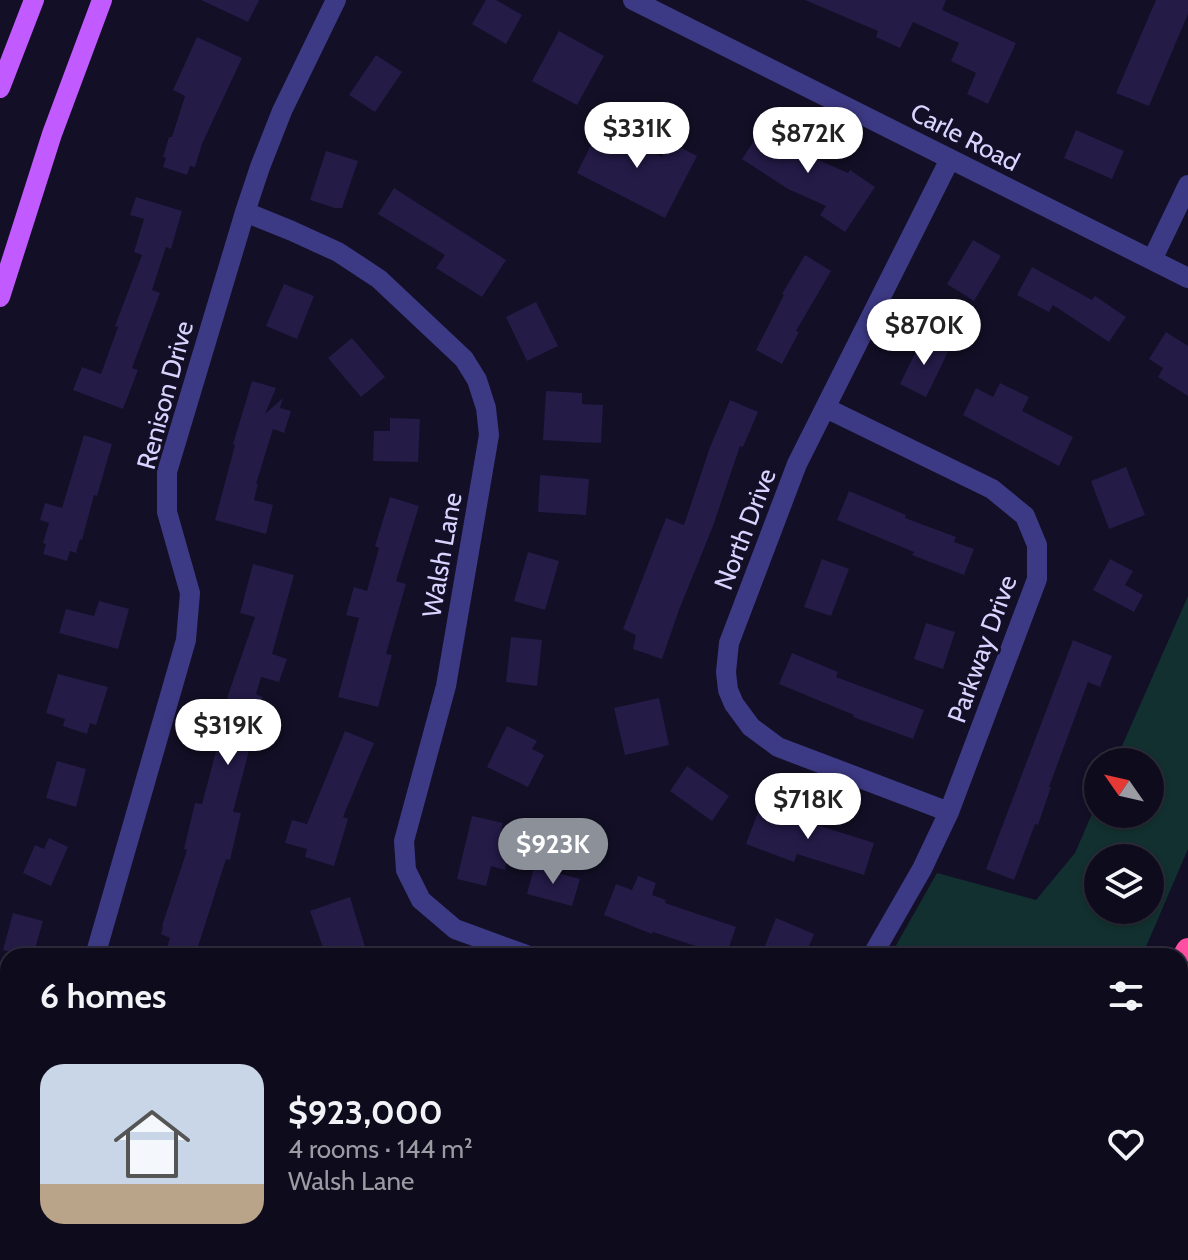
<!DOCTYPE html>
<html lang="en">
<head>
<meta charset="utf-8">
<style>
	:root { --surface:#0e0b1c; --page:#171425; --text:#f1f3f6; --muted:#9b9ba3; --line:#2e2b3b; --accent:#8c9099 }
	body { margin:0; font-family:Cabin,sans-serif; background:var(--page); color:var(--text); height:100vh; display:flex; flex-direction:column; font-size:30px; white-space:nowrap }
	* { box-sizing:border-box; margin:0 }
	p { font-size:26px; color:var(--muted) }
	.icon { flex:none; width:44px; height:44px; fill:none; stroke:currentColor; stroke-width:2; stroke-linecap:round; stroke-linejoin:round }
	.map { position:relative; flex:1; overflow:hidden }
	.sheet { position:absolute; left:0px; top:948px; width:1188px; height:312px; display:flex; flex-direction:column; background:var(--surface); border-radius:24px 24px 0 0; box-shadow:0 2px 6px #0004,0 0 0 2px var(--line) }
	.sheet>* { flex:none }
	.needle { width:52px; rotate:304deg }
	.controls { position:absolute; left:1084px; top:748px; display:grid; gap:16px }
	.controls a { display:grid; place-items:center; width:80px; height:80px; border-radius:50%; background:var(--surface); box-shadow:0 2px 6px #0004,0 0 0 2px var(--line); font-size:40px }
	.price { position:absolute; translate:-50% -68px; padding:0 18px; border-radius:28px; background:#fff; color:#222; font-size:26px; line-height:52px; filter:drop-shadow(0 2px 4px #0008) }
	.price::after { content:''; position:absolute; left:50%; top:48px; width:24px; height:18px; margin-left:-12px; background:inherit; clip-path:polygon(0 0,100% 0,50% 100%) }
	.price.selected { background:var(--accent); color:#fff }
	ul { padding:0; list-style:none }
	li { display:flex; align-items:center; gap:24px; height:200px; padding:0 40px }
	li+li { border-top:2px solid var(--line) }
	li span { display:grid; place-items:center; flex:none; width:224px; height:160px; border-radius:24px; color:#555 }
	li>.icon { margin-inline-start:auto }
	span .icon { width:96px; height:96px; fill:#fffc; stroke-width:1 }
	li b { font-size:34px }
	h2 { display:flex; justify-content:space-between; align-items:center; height:96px; padding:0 40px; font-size:34px }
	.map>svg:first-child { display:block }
	.green { fill:#12302f; fill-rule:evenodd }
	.building { fill:#241b47 }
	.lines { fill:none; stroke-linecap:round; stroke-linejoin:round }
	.minor { stroke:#3d3a85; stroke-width:20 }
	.major { stroke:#c25bff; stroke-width:20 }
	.highway { stroke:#ff4fa3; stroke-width:24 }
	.labels { text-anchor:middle; stroke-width:6; stroke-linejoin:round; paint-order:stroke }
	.street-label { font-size:26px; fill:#d9d4ff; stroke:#130f26 }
</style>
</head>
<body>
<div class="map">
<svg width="1188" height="1260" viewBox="0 0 1188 1260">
	<rect width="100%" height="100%" fill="#130f26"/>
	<path class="green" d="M 1188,596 L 1188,849 L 1142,956 L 890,956 L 937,873 L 1036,900 L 1075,853 L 1098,800 L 1098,814 L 1150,814 L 1150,762 L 1115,762 ZM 1150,858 L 1150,910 L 1098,910 L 1098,858 Z
		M 912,1252 L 1024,1252 L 1021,1260 L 909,1260 Z"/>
	<path class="building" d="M 201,0 L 259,0 L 248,22 Z
		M 486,0 L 496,0 L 522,15 L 506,44 L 472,24 Z
		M 805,0 L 946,0 L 942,10 L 1016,43 L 988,104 L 967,94 L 976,73 L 951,61 L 959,43 L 913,22 L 900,48 L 876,37 L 878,31 Z
		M 1156,0 L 1188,0 L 1188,14 L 1149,106 L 1116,93 Z
		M 559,31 L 604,56 L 577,105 L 532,81 Z
		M 197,37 L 242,58 L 202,144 L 195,167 L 190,166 L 187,175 L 163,167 L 166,158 L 163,157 L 169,137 L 172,137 L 185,96 L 173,90 Z
		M 376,55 L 402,72 L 375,112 L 349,95 Z
		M 770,117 L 795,134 L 787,146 L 848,173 L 850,170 L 875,187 L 845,232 L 820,215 L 826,206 L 788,189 L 742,159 Z
		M 601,125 L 662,157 L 670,142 L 697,156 L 665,218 L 577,173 Z
		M 1076,130 L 1124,151 L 1112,179 L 1064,158 Z
		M 326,151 L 358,161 L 342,208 L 335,208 L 310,200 Z
		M 394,188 L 506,260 L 482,297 L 436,268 L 445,255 L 378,214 Z
		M 136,197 L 182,211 L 171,249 L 166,247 L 152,290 L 160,293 L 132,368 L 138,370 L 123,409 L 73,390 L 82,367 L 101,374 L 118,327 L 115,326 L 142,255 L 134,252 L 144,219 L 130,215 Z
		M 973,240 L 1001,256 L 974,301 L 947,284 Z
		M 805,255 L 831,271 L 796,331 L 799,332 L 782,364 L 756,350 L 784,295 L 782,294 Z
		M 1032,267 L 1092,300 L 1095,296 L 1126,317 L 1109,342 L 1053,305 L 1049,312 L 1017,295 Z
		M 284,284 L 314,296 L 297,339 L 266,326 Z
		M 536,302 L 558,346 L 527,361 L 506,317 Z
		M 1166,332 L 1188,346 L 1188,396 L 1158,377 L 1163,368 L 1149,359 Z
		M 923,337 L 949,350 L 926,397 L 900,384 Z
		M 352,338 L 385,377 L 361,397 L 328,358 Z
		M 252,381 L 276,388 L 265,414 L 283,398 L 280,408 L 291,411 L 284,433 L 273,429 L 256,484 L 258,484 L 254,500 L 273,505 L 266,534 L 215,520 L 235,445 L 233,444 Z
		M 1000,383 L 1029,397 L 1022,411 L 1073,437 L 1059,466 L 963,415 L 976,388 L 993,397 Z
		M 546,391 L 582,393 L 582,404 L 603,405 L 601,443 L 543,440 Z
		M 730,400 L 758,412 L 743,447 L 740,446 L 713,526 L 679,610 L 662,659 L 633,649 L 636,635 L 623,629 L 666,518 L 684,525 L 710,447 Z
		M 390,418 L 420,419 L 418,462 L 373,461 L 374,431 L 390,431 Z
		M 84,435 L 112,444 L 97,496 L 94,495 L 82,540 L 80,539 L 76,553 L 70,551 L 67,561 L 43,554 L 46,544 L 43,543 L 49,523 L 40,520 L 45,503 L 62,508 Z
		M 1126,467 L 1145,515 L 1109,529 L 1091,481 Z
		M 540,475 L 589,479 L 586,515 L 538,512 Z
		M 849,491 L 906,515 L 905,518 L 956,537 L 954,542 L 974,549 L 964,575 L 912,555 L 914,552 L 837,520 Z
		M 390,497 L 419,506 L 396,581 L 406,584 L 386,654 L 392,655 L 378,707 L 338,697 L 359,618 L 346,615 L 354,587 L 367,591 L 379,548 L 375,546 Z
		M 528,552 L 559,561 L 545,610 L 514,601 Z
		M 822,559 L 849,569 L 831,616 L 804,607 Z
		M 1110,559 L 1133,571 L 1125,585 L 1143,595 L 1134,612 L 1093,590 Z
		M 253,564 L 294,575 L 272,654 L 287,659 L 279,682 L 261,677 L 256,694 L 263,697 L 233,812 L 241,813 L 230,860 L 226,859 L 195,956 L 164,956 L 170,938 L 161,934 L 163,927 L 162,926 L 187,850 L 184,849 L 195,803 L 202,804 L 230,699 L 227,698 L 255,617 L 240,613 Z
		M 99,601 L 129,609 L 118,649 L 59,633 L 66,609 L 94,616 Z
		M 926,623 L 955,632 L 943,669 L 914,659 Z
		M 511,637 L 542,640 L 537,686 L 506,682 Z
		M 1073,640 L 1112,656 L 1100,687 L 1088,682 L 1049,787 L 1051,787 L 1038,825 L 1035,824 L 1014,880 L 986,869 Z
		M 792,653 L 838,672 L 836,677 L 924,710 L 913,739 L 853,717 L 854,715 L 779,684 Z
		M 58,674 L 108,687 L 96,725 L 90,723 L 87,734 L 63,726 L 65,719 L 46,713 Z
		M 659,698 L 669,745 L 625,755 L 614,708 Z
		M 507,726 L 537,741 L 532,749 L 544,755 L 528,787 L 487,767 Z
		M 345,731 L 374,743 L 343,817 L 348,819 L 334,866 L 305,857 L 307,849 L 285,843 L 292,820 L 307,824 Z
		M 57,761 L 86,769 L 76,807 L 46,798 Z
		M 687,766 L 729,796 L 712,821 L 670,791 Z
		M 761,804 L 820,826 L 874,843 L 864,875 L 797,854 L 794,862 L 746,844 Z
		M 472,816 L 503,823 L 499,842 L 511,844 L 505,870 L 491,866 L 486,886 L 457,879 Z
		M 49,838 L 68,847 L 51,886 L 23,873 L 35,845 L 44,849 Z
		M 534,867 L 580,879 L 572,906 L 527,894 Z
		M 638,876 L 656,883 L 652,895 L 666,900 L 665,903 L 736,927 L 726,956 L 653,932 L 652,934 L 604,915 L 616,884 L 632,890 Z
		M 350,897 L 366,950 L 348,956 L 326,956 L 310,911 Z
		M 13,913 L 43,921 L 33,956 L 23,956 L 3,950 Z
		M 776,918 L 814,934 L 805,956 L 761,956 Z"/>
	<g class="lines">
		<path class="minor" d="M 633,0 L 1188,278
			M 245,212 L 292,231 L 338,252 L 379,279 L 464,359 L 477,380 L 486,408 L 489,435 L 446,686 L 404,841 L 406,870 L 421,900 L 455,929 L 529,956
			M 1152,260 L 1188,185
			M 826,408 L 992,489 L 1025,516 L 1037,545 L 1037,579 L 949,812 L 922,869 L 872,956
			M 949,812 L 778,747 L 751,727 L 734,704 L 728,690 L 726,672 L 729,643 L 797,464 L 950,159
			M 95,956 L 186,640 L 190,593 L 167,512 L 167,472 L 245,212 L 260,167 L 282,111 L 336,0
			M 456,1252 L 477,1260
			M 7,1260 L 9,1252
			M 761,1260 L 764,1252"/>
		<path class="major" d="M 0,88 L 34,0
			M 0,297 L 52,134 L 102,0"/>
		<path class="highway" d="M 1180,964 L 1188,950
			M 1180,998 L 1188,976
			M 1180,1160 L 1188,1139
			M 1046,1260 L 1049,1252
			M 1088,1260 L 1091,1252
			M 1146,1260 L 1148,1252"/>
	</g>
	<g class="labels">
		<g class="street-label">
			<text transform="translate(965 137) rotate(27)" y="9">Carle Road</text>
			<text transform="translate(165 395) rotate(-75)" y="9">Renison Drive</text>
			<text transform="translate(745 529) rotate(-69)" y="9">North Drive</text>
			<text transform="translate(442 555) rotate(-80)" y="9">Walsh Lane</text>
			<text transform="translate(982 649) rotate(-70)" y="9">Parkway Drive</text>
		</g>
	</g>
</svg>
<div class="controls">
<a><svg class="needle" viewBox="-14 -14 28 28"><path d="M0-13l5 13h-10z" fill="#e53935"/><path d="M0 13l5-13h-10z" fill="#9b9ba3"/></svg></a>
<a><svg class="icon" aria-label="layers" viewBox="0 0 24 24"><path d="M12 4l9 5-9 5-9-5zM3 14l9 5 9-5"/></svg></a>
</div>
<b class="price" style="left:637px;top:170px">$331K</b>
<b class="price" style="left:808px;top:175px">$872K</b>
<b class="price" style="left:924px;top:367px">$870K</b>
<b class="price" style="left:228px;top:767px">$319K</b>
<b class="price" style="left:808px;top:841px">$718K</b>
<b class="price selected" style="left:553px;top:886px">$923K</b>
<section class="sheet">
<h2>6 homes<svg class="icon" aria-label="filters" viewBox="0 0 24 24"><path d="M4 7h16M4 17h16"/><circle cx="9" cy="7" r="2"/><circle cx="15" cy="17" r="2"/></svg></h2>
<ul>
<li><span style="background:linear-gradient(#c9d6e8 75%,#b9a48a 0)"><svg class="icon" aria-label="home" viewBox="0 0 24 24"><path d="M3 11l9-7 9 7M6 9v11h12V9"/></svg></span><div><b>$923,000</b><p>4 rooms · 144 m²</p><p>Walsh Lane</p></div><svg class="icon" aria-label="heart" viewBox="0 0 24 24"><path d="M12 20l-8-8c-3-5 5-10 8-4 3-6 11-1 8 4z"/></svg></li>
</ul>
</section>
</div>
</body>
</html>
